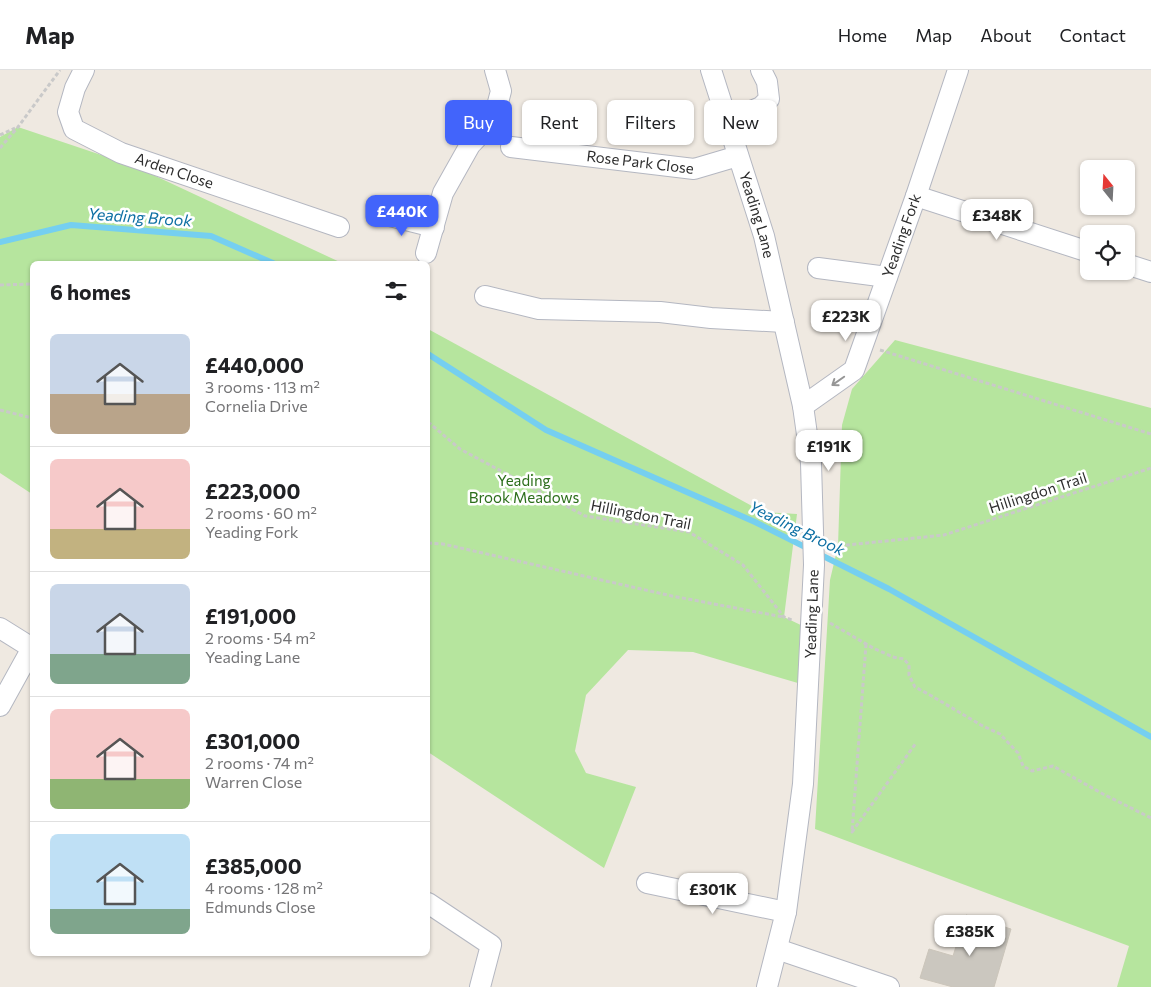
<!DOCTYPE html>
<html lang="en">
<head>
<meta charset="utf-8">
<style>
	:root { --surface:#fff; --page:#f6f6f6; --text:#202124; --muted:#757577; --line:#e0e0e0; --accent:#4264fb }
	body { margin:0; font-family:Commissioner,sans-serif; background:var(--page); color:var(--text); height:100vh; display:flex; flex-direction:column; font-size:19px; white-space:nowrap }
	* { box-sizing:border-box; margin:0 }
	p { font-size:16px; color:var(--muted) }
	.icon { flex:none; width:28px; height:28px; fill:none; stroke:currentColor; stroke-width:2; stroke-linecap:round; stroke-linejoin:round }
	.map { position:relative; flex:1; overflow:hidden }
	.drawer { position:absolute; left:30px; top:191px; width:400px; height:695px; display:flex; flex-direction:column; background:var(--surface); border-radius:8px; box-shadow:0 1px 4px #0004 }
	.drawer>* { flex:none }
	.guide { position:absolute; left:445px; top:30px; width:475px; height:45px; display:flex; gap:10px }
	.needle { width:32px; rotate:342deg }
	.fabs { position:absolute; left:1080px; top:90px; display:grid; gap:10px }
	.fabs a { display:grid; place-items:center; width:55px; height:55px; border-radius:8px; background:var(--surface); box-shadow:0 1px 4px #0004; font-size:25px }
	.price { position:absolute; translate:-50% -42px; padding:0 11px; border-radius:10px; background:#fff; color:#222; font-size:16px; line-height:32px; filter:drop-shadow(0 1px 2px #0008) }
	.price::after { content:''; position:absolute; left:50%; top:30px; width:15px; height:11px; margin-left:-8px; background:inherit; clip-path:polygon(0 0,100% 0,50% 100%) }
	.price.selected { background:var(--accent); color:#fff }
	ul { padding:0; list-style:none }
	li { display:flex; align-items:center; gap:15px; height:125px; padding:0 20px }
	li+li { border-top:1px solid var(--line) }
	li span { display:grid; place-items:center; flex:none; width:140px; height:100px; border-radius:8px; color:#555 }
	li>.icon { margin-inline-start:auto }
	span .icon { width:60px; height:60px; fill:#fffc; stroke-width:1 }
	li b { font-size:21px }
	h2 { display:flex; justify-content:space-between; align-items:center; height:60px; padding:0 20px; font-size:21px }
	.pill { padding:0 18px; border-radius:8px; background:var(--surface); box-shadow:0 1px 4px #0004; font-size:18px; line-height:45px }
	.pill.selected { background:var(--accent); color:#fff }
	header { display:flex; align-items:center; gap:30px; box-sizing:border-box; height:70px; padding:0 25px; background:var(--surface); border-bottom:1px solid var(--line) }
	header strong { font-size:24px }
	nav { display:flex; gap:28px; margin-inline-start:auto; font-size:18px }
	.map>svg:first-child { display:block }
	.green { fill:#b6e59e }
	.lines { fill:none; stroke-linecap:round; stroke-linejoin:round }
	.stream { stroke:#75cff0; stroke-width:6 }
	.building { fill:#cbc7bf; stroke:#cbc5ba }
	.minor-casing { stroke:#b4b7c1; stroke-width:22 }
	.path { stroke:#c9c9c9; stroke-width:3; stroke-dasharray:4 2.5; stroke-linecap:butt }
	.minor { stroke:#fff; stroke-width:20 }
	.oneway { stroke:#969696 }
	.labels { text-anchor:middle; stroke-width:5; stroke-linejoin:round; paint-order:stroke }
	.street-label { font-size:15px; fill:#2e2e2e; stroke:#fff }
	.park-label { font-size:15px; fill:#2c6e1b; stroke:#fff }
	.water-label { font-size:16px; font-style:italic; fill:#0d6fa3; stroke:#fff }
</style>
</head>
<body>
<header>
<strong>Map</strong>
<nav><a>Home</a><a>Map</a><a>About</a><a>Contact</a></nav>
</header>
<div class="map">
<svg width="1151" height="917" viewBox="0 0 1151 917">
	<rect width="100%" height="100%" fill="#efe9e1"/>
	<path class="green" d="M 18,57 L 134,96 L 344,194 L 32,194 L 32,424 L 0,403 L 0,67 Z
		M 428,259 L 763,442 L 797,444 L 784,547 L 807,558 L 808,616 L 693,582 L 628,580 L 586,625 L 575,681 L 586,703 L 636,717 L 604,798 L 428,682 Z
		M 895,270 L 1151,338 L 1151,917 L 1117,917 L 1129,876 L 815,759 L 830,510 L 838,476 L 842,355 L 852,319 Z"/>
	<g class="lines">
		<path class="stream" d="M 0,172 L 71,155 L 211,166 L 275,194
			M 428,284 L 546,360 L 755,452 L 889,519 L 1151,667"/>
	</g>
	<path class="building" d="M 966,845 L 1011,859 L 994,917 L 953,917 L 920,908 L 929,879 L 953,886 Z"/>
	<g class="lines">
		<defs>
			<g id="minor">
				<path id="s1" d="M 84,0 L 75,18 L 68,42 L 74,59 L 121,83 L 339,157"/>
				<path id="s2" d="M 711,0 L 764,166 L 803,336 L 811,393 L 814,495 L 803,714 L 786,842 L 767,917"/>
				<path d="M 727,51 L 761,37 L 769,29 L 767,12 L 761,0"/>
				<path id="s3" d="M 511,77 L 694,99 L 738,86"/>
				<path d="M 916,126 L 1089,182"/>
				<path d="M 378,143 L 434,157"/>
				<path d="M 426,183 L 443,123 L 470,75 L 493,51 L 501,21 L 495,0"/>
				<path d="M 1126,194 L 1151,202"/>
				<path d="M 818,198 L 887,207"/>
				<path d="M 485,226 L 539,239 L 660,242 L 711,248 L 784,252"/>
				<path id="s4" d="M 803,336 L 854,300 L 916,126 L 958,0"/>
				<path d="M 0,558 L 32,578"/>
				<path d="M 0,636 L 32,578"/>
				<path d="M 647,813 L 786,842"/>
				<path d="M 428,833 L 491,875 L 480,917"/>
				<path d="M 777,879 L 889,917"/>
			</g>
		</defs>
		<use href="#minor" class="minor-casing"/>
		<path class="path" d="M 0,65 L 15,58
			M 0,78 L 18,57 L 60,0
			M 0,215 L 32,214
			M 880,280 L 1151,364
			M 0,340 L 32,348
			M 428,352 L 460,379 L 585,446 L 689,462 L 743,495 L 784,547 L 792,550
			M 428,473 L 443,474 L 672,526 L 783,547
			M 833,475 L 838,476 L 944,465 L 1151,398
			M 830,553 L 873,578 L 893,587 L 904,589 L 909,595 L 909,605 L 915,617 L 930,625 L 981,655 L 1000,664 L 1018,683 L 1023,696 L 1032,701 L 1053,696 L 1103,724 L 1151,748
			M 866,574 L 852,762 L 916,673"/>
		<use href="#minor" class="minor"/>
	</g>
	<defs><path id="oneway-shaft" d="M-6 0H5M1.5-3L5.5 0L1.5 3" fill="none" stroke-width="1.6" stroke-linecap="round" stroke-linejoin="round" transform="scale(1.25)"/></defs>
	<use class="oneway" href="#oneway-shaft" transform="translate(838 311) rotate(145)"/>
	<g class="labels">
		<g class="street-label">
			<text dy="5" stroke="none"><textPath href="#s3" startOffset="130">Rose Park Close</textPath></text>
			<text dy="5" stroke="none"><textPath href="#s1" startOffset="172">Arden Close</textPath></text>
			<text dy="5" stroke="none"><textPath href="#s2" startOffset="152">Yeading Lane</textPath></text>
			<text dy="5" stroke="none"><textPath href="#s4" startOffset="205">Yeading Fork</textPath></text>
			<text transform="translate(1038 423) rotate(-18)" y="5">Hillingdon Trail</text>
			<text transform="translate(641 445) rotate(11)" y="5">Hillingdon Trail</text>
			<text transform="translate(812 544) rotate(-88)" y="5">Yeading Lane</text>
		</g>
		<g class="park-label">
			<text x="524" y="416">Yeading<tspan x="524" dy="17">Brook Meadows</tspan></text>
		</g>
		<g class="water-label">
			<text transform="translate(140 147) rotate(4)" y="6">Yeading Brook</text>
			<text transform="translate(797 458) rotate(26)" y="6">Yeading Brook</text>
		</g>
	</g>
</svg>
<div class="fabs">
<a><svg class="needle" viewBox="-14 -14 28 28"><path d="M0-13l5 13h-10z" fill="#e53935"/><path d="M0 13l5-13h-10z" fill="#757577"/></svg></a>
<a><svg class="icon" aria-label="locate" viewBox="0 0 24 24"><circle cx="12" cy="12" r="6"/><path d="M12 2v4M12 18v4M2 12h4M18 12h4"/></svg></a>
</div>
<b class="price selected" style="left:402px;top:167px">£440K</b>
<b class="price" style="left:997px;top:171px">£348K</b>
<b class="price" style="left:846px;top:272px">£223K</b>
<b class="price" style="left:829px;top:402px">£191K</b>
<b class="price" style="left:713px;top:845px">£301K</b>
<b class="price" style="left:970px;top:887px">£385K</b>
<div class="guide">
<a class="pill selected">Buy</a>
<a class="pill">Rent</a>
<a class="pill">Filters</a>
<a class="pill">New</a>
</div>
<section class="drawer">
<h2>6 homes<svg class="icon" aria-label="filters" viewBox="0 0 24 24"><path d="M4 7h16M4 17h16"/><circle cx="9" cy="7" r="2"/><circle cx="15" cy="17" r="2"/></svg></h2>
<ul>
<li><span style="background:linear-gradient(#c9d6e8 60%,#b9a48a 0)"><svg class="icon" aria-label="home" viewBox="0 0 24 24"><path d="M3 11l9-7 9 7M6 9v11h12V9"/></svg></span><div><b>£440,000</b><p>3 rooms · 113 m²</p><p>Cornelia Drive</p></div></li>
<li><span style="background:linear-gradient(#f6c9c9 70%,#c2b280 0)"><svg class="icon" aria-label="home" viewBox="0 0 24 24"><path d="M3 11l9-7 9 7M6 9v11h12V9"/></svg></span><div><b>£223,000</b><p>2 rooms · 60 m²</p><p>Yeading Fork</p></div></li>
<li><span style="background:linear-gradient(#c9d6e8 70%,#7fa58c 0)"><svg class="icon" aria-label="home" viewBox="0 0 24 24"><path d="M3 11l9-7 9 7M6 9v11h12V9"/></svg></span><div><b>£191,000</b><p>2 rooms · 54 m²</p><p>Yeading Lane</p></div></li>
<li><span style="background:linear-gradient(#f6c9c9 70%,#8fb573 0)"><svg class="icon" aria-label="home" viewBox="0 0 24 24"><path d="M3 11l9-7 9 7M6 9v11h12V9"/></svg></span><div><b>£301,000</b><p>2 rooms · 74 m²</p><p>Warren Close</p></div></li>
<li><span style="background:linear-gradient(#bfe0f5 75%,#7fa58c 0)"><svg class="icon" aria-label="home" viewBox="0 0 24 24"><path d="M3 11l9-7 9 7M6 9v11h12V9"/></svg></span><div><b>£385,000</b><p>4 rooms · 128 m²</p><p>Edmunds Close</p></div></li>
</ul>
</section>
</div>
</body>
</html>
